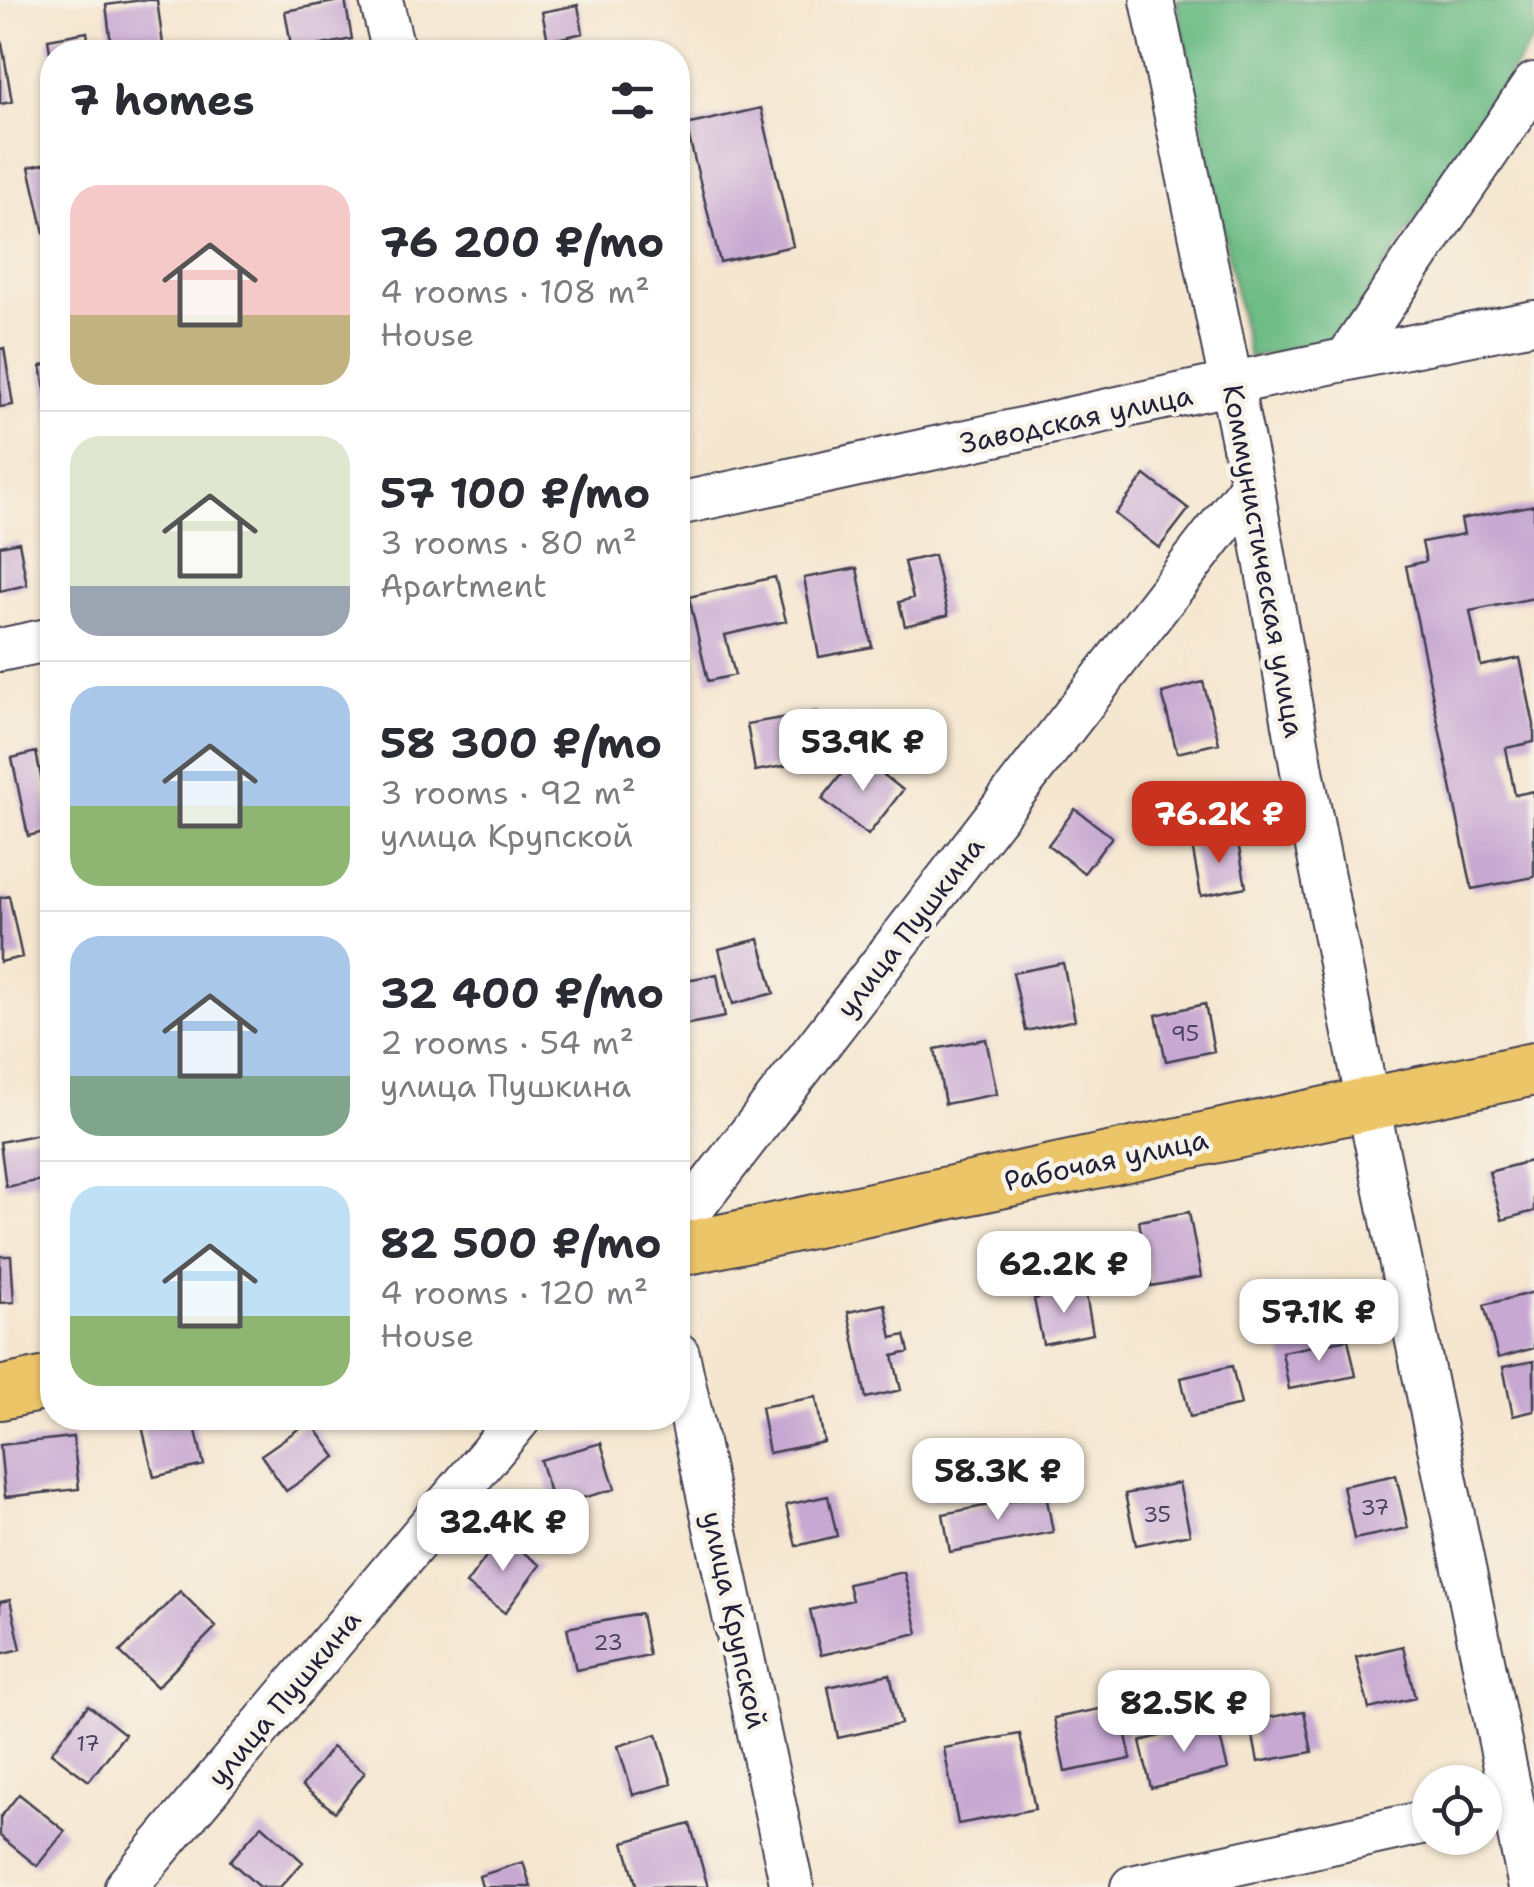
<!DOCTYPE html>
<html lang="en">
<head>
<meta charset="utf-8">
<style>
	:root { --surface:#fff; --page:#f2f2f3; --text:#2b2b33; --muted:#7c7c81; --line:#e1e1e2; --accent:#c8321e }
	body { margin:0; font-family:"Shantell Sans",sans-serif; background:var(--page); color:var(--text); height:100vh; display:flex; flex-direction:column; font-size:38px; white-space:nowrap }
	* { box-sizing:border-box; margin:0 }
	p { font-size:32px; color:var(--muted) }
	.icon { flex:none; width:55px; height:55px; fill:none; stroke:currentColor; stroke-width:2; stroke-linecap:round; stroke-linejoin:round }
	.map { position:relative; flex:1; overflow:hidden }
	.sheet { position:absolute; left:40px; top:40px; width:650px; height:1390px; display:flex; flex-direction:column; background:var(--surface); border-radius:40px; box-shadow:0 2px 8px #0004 }
	.sheet>* { flex:none }
	.buttons { position:absolute; left:1412px; top:1765px; display:grid; gap:20px }
	.buttons a { display:grid; place-items:center; width:90px; height:90px; border-radius:50%; background:var(--surface); box-shadow:0 2px 8px #0004; font-size:50px }
	.price { position:absolute; translate:-50% -85px; padding:0 22px; border-radius:20px; background:#fff; color:#222; font-size:32px; line-height:65px; filter:drop-shadow(0 2px 5px #0008) }
	.price::after { content:''; position:absolute; left:50%; top:60px; width:30px; height:22px; margin-left:-15px; background:inherit; clip-path:polygon(0 0,100% 0,50% 100%) }
	.price.active { background:var(--accent); color:#fff }
	ul { padding:0; list-style:none }
	li { display:flex; align-items:center; gap:30px; height:250px; padding:0 30px }
	li+li { border-top:2px solid var(--line) }
	li span { display:grid; place-items:center; flex:none; width:280px; height:200px; border-radius:30px; color:#555 }
	li>.icon { margin-inline-start:auto }
	span .icon { width:120px; height:120px; fill:#fffc; stroke-width:1 }
	li b { font-size:42px }
	h2 { display:flex; justify-content:space-between; align-items:center; height:120px; padding:0 30px; font-size:42px }
	.map>svg:first-child { display:block }
	.forest { fill:#6ebc86; stroke:#486f60; stroke-width:2.5 }
	.building { fill:#c7a8d2 }
	.lines { fill:none; stroke-linecap:round; stroke-linejoin:round }
	.minor-casing { stroke:#423f51; stroke-width:46 }
	.major-casing { stroke:#423f51; stroke-width:56 }
	.minor { stroke:#fff; stroke-width:42 }
	.major { stroke:#edc569; stroke-width:52 }
	.labels { text-anchor:middle; stroke-width:9; stroke-linejoin:round; paint-order:stroke }
	.number-label { font-size:22px; fill:#4b4461 }
	.street-label { font-size:28px; fill:#22223b; stroke:#f7f3e8 }
</style>
</head>
<body>
<div class="map">
<svg width="1534" height="1887" viewBox="0 0 1534 1887">
	<rect width="100%" height="100%" fill="#f7f3e8"/>
	<filter id="ink" filterUnits="userSpaceOnUse"><feTurbulence type="fractalNoise" baseFrequency=".01" numOctaves="2"/><feDisplacementMap in="SourceGraphic" scale="20" xChannelSelector="R" yChannelSelector="G"/><feConvolveMatrix kernelMatrix="1 2 1 2 8 2 1 2 1" color-interpolation-filters="sRGB"/></filter>
	<filter id="wash" filterUnits="userSpaceOnUse"><feTurbulence type="fractalNoise" baseFrequency=".0048" numOctaves="4" result="noise"/><feDisplacementMap in="SourceGraphic" scale="40" xChannelSelector="R" yChannelSelector="G"/><feGaussianBlur stdDeviation="2.25" result="paint"/><feColorMatrix in="noise" values="0 0 0 0 0 0 0 0 0 0 0 0 0 0 0 0 0 1.4 0 .05"/><feComposite in="paint" operator="in"/></filter>
	<g filter="url(#wash)">
		<rect width="100%" height="100%" fill="#f5e6cf"/>
		<path class="forest" d="M 1176,0 L 1534,0 L 1534,38 L 1339,339 L 1249,358 Z"/>
		<g id="blocks">
			<path class="building" d="M 142,0 L 157,0 L 164,52 L 112,52 L 106,5 Z
				M 345,0 L 352,39 L 292,51 L 285,11 Z
				M 578,5 L 583,33 L 548,41 L 542,12 Z
				M 87,32 L 90,52 L 50,52 L 48,39 Z
				M 2,43 L 12,102 L 0,104 L 0,44 Z
				M 761,108 L 793,246 L 720,262 L 686,125 Z
				M 52,162 L 52,231 L 44,233 L 29,167 Z
				M 4,348 L 13,405 L 0,407 L 0,349 Z
				M 52,364 L 52,422 L 51,422 L 41,366 Z
				M 1145,475 L 1189,509 L 1159,548 L 1115,514 Z
				M 1534,505 L 1534,598 L 1470,611 L 1481,666 L 1520,658 L 1534,725 L 1534,742 L 1506,748 L 1515,795 L 1534,791 L 1534,877 L 1472,889 L 1406,566 L 1426,561 L 1422,542 L 1464,534 L 1461,519 Z
				M 19,542 L 27,585 L 0,591 L 0,546 Z
				M 934,555 L 948,615 L 905,626 L 899,602 L 913,598 L 904,562 Z
				M 857,568 L 872,647 L 819,657 L 804,578 Z
				M 775,577 L 786,621 L 725,635 L 735,675 L 708,681 L 689,597 Z
				M 1203,682 L 1219,743 L 1177,753 L 1162,693 Z
				M 816,712 L 824,759 L 755,771 L 747,724 Z
				M 36,752 L 52,830 L 28,836 L 12,758 Z
				M 857,754 L 903,790 L 868,835 L 822,799 Z
				M 1075,809 L 1112,837 L 1084,873 L 1048,845 Z
				M 1237,837 L 1246,887 L 1201,896 L 1192,845 Z
				M 9,896 L 22,957 L 0,962 L 0,898 Z
				M 759,939 L 774,993 L 733,1004 L 719,949 Z
				M 1063,963 L 1075,1020 L 1026,1031 L 1013,973 Z
				M 717,974 L 725,1017 L 678,1026 L 678,982 Z
				M 1205,1004 L 1214,1051 L 1166,1061 L 1156,1015 Z
				M 986,1039 L 997,1094 L 945,1104 L 935,1049 Z
				M 44,1133 L 52,1178 L 6,1187 L 0,1142 Z
				M 1534,1160 L 1534,1211 L 1502,1220 L 1489,1172 Z
				M 1189,1212 L 1201,1277 L 1151,1286 L 1139,1221 Z
				M 0,1256 L 11,1256 L 14,1302 L 0,1303 Z
				M 1085,1289 L 1093,1334 L 1043,1344 L 1034,1299 Z
				M 1534,1292 L 1534,1348 L 1498,1358 L 1484,1305 Z
				M 885,1304 L 892,1338 L 905,1335 L 909,1352 L 893,1356 L 901,1390 L 866,1398 L 848,1312 Z
				M 1348,1339 L 1356,1376 L 1289,1389 L 1282,1352 Z
				M 1534,1361 L 1534,1411 L 1513,1416 L 1503,1367 Z
				M 1232,1366 L 1241,1405 L 1190,1417 L 1181,1378 Z
				M 816,1397 L 824,1442 L 769,1453 L 761,1407 Z
				M 180,1418 L 193,1418 L 204,1465 L 154,1477 L 142,1426 Z
				M 310,1421 L 336,1457 L 286,1491 L 261,1455 Z
				M 73,1437 L 79,1489 L 5,1497 L 0,1445 Z
				M 601,1443 L 615,1489 L 554,1506 L 540,1460 Z
				M 1396,1475 L 1408,1528 L 1354,1539 L 1343,1486 Z
				M 1179,1483 L 1190,1534 L 1136,1545 L 1125,1494 Z
				M 1046,1494 L 1053,1532 L 950,1552 L 943,1514 Z
				M 828,1496 L 837,1536 L 796,1546 L 786,1505 Z
				M 501,1536 L 540,1565 L 505,1613 L 466,1584 Z
				M 904,1572 L 918,1633 L 821,1655 L 810,1610 L 852,1600 L 848,1584 Z
				M 180,1591 L 216,1627 L 157,1687 L 120,1652 Z
				M 10,1600 L 21,1649 L 0,1654 L 0,1602 Z
				M 641,1614 L 649,1655 L 576,1670 L 567,1628 Z
				M 1403,1646 L 1415,1698 L 1369,1709 L 1356,1657 Z
				M 890,1674 L 901,1724 L 838,1738 L 828,1687 Z
				M 88,1705 L 125,1734 L 89,1781 L 51,1753 Z
				M 1120,1705 L 1131,1759 L 1065,1772 L 1054,1718 Z
				M 1304,1711 L 1312,1752 L 1258,1762 L 1250,1721 Z
				M 1216,1722 L 1228,1769 L 1151,1788 L 1140,1741 Z
				M 657,1734 L 672,1784 L 633,1795 L 618,1746 Z
				M 1020,1734 L 1035,1809 L 958,1824 L 944,1748 Z
				M 332,1747 L 365,1772 L 335,1812 L 302,1786 Z
				M 19,1794 L 65,1831 L 37,1866 L 0,1836 L 0,1818 Z
				M 690,1824 L 708,1887 L 637,1887 L 624,1842 Z
				M 262,1825 L 303,1862 L 280,1887 L 259,1887 L 230,1861 Z
				M 523,1862 L 531,1887 L 482,1887 L 479,1876 Z"/>
		</g>
	</g>
	<g filter="url(#ink)">
		<use href="#blocks" fill-opacity="0" stroke="#423f51" stroke-width="2.5"/>
		<g class="lines">
			<defs>
				<path id="minor" d="M 381,0 L 394,52
					M 1152,0 L 1252,485 L 1303,776 L 1368,1104 L 1530,1887
					M 1348,357 L 1534,84
					M 678,504 C 963,443 1247,377 1534,322
					M 0,650 L 52,639
					M 678,1227 L 1252,485
					M 678,1354 L 792,1887
					M 126,1887 L 520,1418
					M 1132,1887 L 1430,1821"/>
				<path id="major" d="M 678,1250 L 1534,1069
					M 0,1393 L 52,1382"/>
			</defs>
			<use href="#minor" class="minor-casing"/>
			<use href="#major" class="major-casing"/>
			<use href="#minor" class="minor"/>
			<use href="#major" class="major"/>
		</g>
	</g>
	<g class="labels">
		<g class="number-label">
			<text x="1185" y="1041">95</text>
			<text x="1375" y="1515">37</text>
			<text x="1157" y="1522">35</text>
			<text x="608" y="1650">23</text>
			<text x="88" y="1751">17</text>
		</g>
		<g class="street-label">
			<text transform="translate(1076 419) rotate(-12)" y="10">Заводская улица</text>
			<text transform="translate(1264 561) rotate(80)" y="10">Коммунистическая улица</text>
			<text transform="translate(910 927) rotate(-52)" y="10">улица Пушкина</text>
			<text transform="translate(1106 1160) rotate(-12)" y="10">Рабочая улица</text>
			<text transform="translate(735 1620) rotate(78)" y="10">улица Крупской</text>
			<text transform="translate(284 1698) rotate(-50)" y="10">улица Пушкина</text>
		</g>
	</g>
</svg>
<div class="buttons">
<a><svg class="icon" aria-label="locate" viewBox="0 0 24 24"><circle cx="12" cy="12" r="6"/><path d="M12 2v4M12 18v4M2 12h4M18 12h4"/></svg></a>
</div>
<b class="price" style="left:863px;top:794px">53.9K ₽</b>
<b class="price active" style="left:1219px;top:866px">76.2K ₽</b>
<b class="price" style="left:1064px;top:1316px">62.2K ₽</b>
<b class="price" style="left:1319px;top:1364px">57.1K ₽</b>
<b class="price" style="left:998px;top:1523px">58.3K ₽</b>
<b class="price" style="left:503px;top:1574px">32.4K ₽</b>
<b class="price" style="left:1184px;top:1755px">82.5K ₽</b>
<section class="sheet">
<h2>7 homes<svg class="icon" aria-label="filters" viewBox="0 0 24 24"><path d="M4 7h16M4 17h16"/><circle cx="9" cy="7" r="2"/><circle cx="15" cy="17" r="2"/></svg></h2>
<ul>
<li><span style="background:linear-gradient(#f6c9c9 65%,#c2b280 0)"><svg class="icon" aria-label="home" viewBox="0 0 24 24"><path d="M3 11l9-7 9 7M6 9v11h12V9"/></svg></span><div><b>76 200 ₽/mo</b><p>4 rooms · 108 m²</p><p>House</p></div></li>
<li><span style="background:linear-gradient(#dfe7d0 75%,#9aa5b1 0)"><svg class="icon" aria-label="home" viewBox="0 0 24 24"><path d="M3 11l9-7 9 7M6 9v11h12V9"/></svg></span><div><b>57 100 ₽/mo</b><p>3 rooms · 80 m²</p><p>Apartment</p></div></li>
<li><span style="background:linear-gradient(#a9c7e8 60%,#8fb573 0)"><svg class="icon" aria-label="home" viewBox="0 0 24 24"><path d="M3 11l9-7 9 7M6 9v11h12V9"/></svg></span><div><b>58 300 ₽/mo</b><p>3 rooms · 92 m²</p><p>улица Крупской</p></div></li>
<li><span style="background:linear-gradient(#a9c7e8 70%,#7fa58c 0)"><svg class="icon" aria-label="home" viewBox="0 0 24 24"><path d="M3 11l9-7 9 7M6 9v11h12V9"/></svg></span><div><b>32 400 ₽/mo</b><p>2 rooms · 54 m²</p><p>улица Пушкина</p></div></li>
<li><span style="background:linear-gradient(#bfe0f5 65%,#8fb573 0)"><svg class="icon" aria-label="home" viewBox="0 0 24 24"><path d="M3 11l9-7 9 7M6 9v11h12V9"/></svg></span><div><b>82 500 ₽/mo</b><p>4 rooms · 120 m²</p><p>House</p></div></li>
</ul>
</section>
</div>
</body>
</html>
